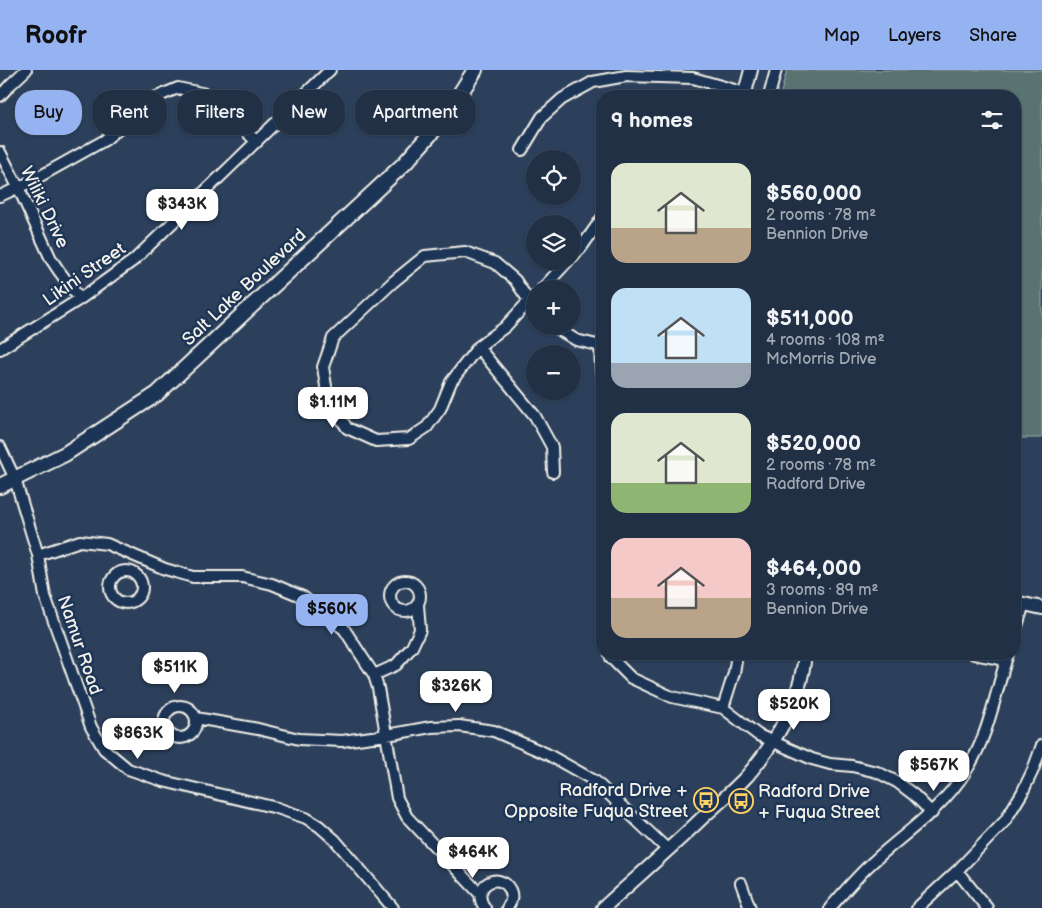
<!DOCTYPE html>
<html lang="en">
<head>
<meta charset="utf-8">
<style>
	:root { --surface:#213045; --page:#2d3c50; --text:#f1f3f6; --muted:#a2a9b3; --line:#3e4b5e; --accent:#95b2f1 }
	body { margin:0; font-family:"Balsamiq Sans",sans-serif; background:var(--page); color:var(--text); height:100vh; display:flex; flex-direction:column; font-size:19px; white-space:nowrap }
	* { box-sizing:border-box; margin:0 }
	p { font-size:16px; color:var(--muted) }
	.icon { flex:none; width:28px; height:28px; fill:none; stroke:currentColor; stroke-width:2; stroke-linecap:round; stroke-linejoin:round }
	.map { position:relative; flex:1; overflow:hidden }
	.details { position:absolute; left:596px; top:20px; width:425px; height:570px; display:flex; flex-direction:column; background:var(--surface); border-radius:20px; box-shadow:0 1px 4px #0004,0 0 0 1px var(--line) }
	.details>* { flex:none }
	.guide { position:absolute; left:15px; top:20px; width:475px; height:45px; display:flex; gap:10px }
	.buttons { position:absolute; left:526px; top:80px; display:grid; gap:10px }
	.buttons a { display:grid; place-items:center; width:55px; height:55px; border-radius:50%; background:var(--surface); box-shadow:0 1px 4px #0004,0 0 0 1px var(--line); font-size:25px }
	.price { position:absolute; translate:-50% -42px; padding:0 11px; border-radius:10px; background:#fff; color:#222; font-size:16px; line-height:32px; filter:drop-shadow(0 1px 2px #0008) }
	.price::after { content:''; position:absolute; left:50%; top:30px; width:15px; height:11px; margin-left:-8px; background:inherit; clip-path:polygon(0 0,100% 0,50% 100%) }
	.price.on { background:var(--accent); color:#111 }
	ul { padding:0; list-style:none }
	li { display:flex; align-items:center; gap:15px; height:125px; padding:0 15px }
	li span { display:grid; place-items:center; flex:none; width:140px; height:100px; border-radius:15px; color:#555 }
	li>.icon { margin-inline-start:auto }
	span .icon { width:60px; height:60px; fill:#fffc; stroke-width:1 }
	li b { font-size:21px }
	h2 { display:flex; justify-content:space-between; align-items:center; height:60px; padding:0 15px; font-size:21px }
	.tag { padding:0 18px; border-radius:20px; background:var(--surface); box-shadow:0 1px 4px #0004,0 0 0 1px var(--line); font-size:18px; line-height:45px }
	.tag.on { background:var(--accent); color:#111 }
	header { display:flex; align-items:center; gap:30px; box-sizing:border-box; height:70px; padding:0 25px; background:var(--accent); color:#111 }
	header strong { font-size:24px }
	nav { display:flex; gap:28px; margin-inline-start:auto; font-size:18px }
	.map>svg:first-child { display:block }
	.green { fill:#587370; stroke:#a6b2ac }
	.lines { fill:none; stroke-linecap:round; stroke-linejoin:round }
	.minor-casing { stroke:#f4f1e8; stroke-width:14 }
	.tertiary-casing { stroke:#f4f1e8; stroke-width:16 }
	.secondary-casing { stroke:#f4f1e8; stroke-width:18 }
	.minor { stroke:#1d3557; stroke-width:10 }
	.tertiary { stroke:#1d3557; stroke-width:12 }
	.secondary { stroke:#1d3557; stroke-width:14 }
	.labels { text-anchor:middle; stroke-width:5; stroke-linejoin:round; paint-order:stroke }
	.street-label { font-size:18px; fill:#f4f1e8; stroke:#1d3557 }
	.poi-label { font-size:18px; fill:#f4f1e8; stroke:#1d3557; text-anchor:end }
</style>
</head>
<body>
<header>
<strong>Roofr</strong>
<nav><a>Map</a><a>Layers</a><a>Share</a></nav>
</header>
<div class="map">
<svg width="1042" height="838" viewBox="0 0 1042 838">
	<rect width="100%" height="100%" fill="#2c405c"/>
	<filter id="ink" filterUnits="userSpaceOnUse"><feTurbulence type="fractalNoise" baseFrequency=".02" numOctaves="2"/><feDisplacementMap in="SourceGraphic" scale="10" xChannelSelector="R" yChannelSelector="G"/><feConvolveMatrix kernelMatrix="1 2 1 2 8 2 1 2 1" color-interpolation-filters="sRGB"/></filter>
	<g filter="url(#ink)">
		<path class="green" d="M 787,0 L 1042,0 L 1042,368 L 1015,368 L 1015,26 L 780,26 Z"/>
		<g class="lines">
			<defs>
				<path id="minor" d="M 0,26 L 10,15 L 26,0
					M 769,26 L 776,0
					M 522,80 L 542,47 L 562,29 L 593,12 L 626,6 L 693,8 L 745,23
					M 0,82 L 18,117 L 51,189 L 59,201 L 80,229
					M 0,126 L 28,113 L 105,70 L 154,28 L 178,18 L 206,24 L 257,72
					M 572,187 L 581,178 L 602,148
					M 542,219 L 568,191
					M 535,226 L 529,231 L 505,257 L 478,277 L 451,312 L 440,339 L 427,357 L 409,369 L 376,371 L 347,358 L 328,329 L 323,297 L 333,268 L 393,212 L 425,186 L 465,182 L 495,193 L 515,210 L 529,231 L 535,237
					M 553,256 L 576,270 L 601,276
					M 478,277 L 535,346 L 552,377 L 553,402
					M 0,279 L 80,229 L 134,190 L 330,0
					M 0,377 L 15,409 L 38,485 L 45,526 L 91,657 L 104,679 L 128,699 L 163,711 L 277,738 L 306,748 L 319,756 L 335,770 L 393,838
					M 38,485 L 80,471 L 107,474 L 165,499 L 193,507 L 242,507 L 272,514 L 303,527 L 344,559 L 374,605 L 378,618 L 397,728 L 407,747 L 480,824
					M110 517a16 16 0 1 1 32 0a16 16 0 1 1-32 0Z
					M390 526a15 15 0 1 1 30 0a15 15 0 1 1-30 0Z
					M 1015,562 L 1024,534
					M 610,584 L 611,588 L 631,608 L 672,627 L 723,638 L 758,665 L 812,689 L 830,694 L 852,696 L 877,702 L 897,712 L 914,725 L 932,743
					M 974,584 L 1006,590
					M 374,605 L 396,595 L 412,577 L 420,560 L 418,535
					M164 652a16 16 0 1 1 32 0a16 16 0 1 1-32 0Z
					M 723,638 L 734,603 L 737,584
					M 196,648 L 258,659 L 299,669 L 342,671 L 387,665 L 431,657 L 459,656 L 494,661 L 547,684 L 595,711 L 668,780
					M 957,801 L 987,838
					M 741,813 L 750,838
					M 485,838 C 469,817 499,799 510,820 C 513,826 511,833 507,838
					M 830,838 C 844,822 858,805 874,791 C 907,761 941,740 966,701 C 989,666 995,623 1008,584
					M 917,838 L 957,801 L 1005,751 L 1022,723 L 1033,700 L 1042,675"/>
				<path id="tertiary" d="M 744,26 L 751,0
					M 602,272 L 601,276 L 602,301
					M 1015,532 L 1042,538
					M 603,838 C 636,808 670,779 702,748 C 717,734 733,721 747,706 C 777,671 801,630 805,584"/>
				<path id="secondary" d="M 0,416 L 65,384 L 157,324 L 405,93 L 446,46 L 475,0"/>
			</defs>
			<use href="#minor" class="minor-casing"/>
			<use href="#tertiary" class="tertiary-casing"/>
			<use href="#secondary" class="secondary-casing"/>
			<use href="#minor" class="minor"/>
			<use href="#tertiary" class="tertiary"/>
			<use href="#secondary" class="secondary"/>
		</g>
	</g>
	<defs>
		<symbol id="bus-ring" viewBox="-11 -11 22 22"><circle r="9.5" fill="#1d3557" stroke="#ffd166" stroke-width="1.5"/><path d="M-5-6H5V4H4V6H2V4H-2V6H-4V4H-5ZM-3.5-4V0h7V-4ZM-3.5 1.2v1.5H-2V1.2ZM2 1.2v1.5H3.5V1.2Z" fill="#ffd166"/></symbol>
	</defs>
	<g fill-rule="evenodd">
		<use href="#bus-ring" x="692" y="716" width="28" height="28"/>
		<use href="#bus-ring" x="727" y="717" width="28" height="28"/>
	</g>
	<g class="labels">
		<g class="street-label">
			<text transform="translate(45 137) rotate(64)" y="6">Wiliki Drive</text>
			<text transform="translate(84 204) rotate(-35)" y="6">Likini Street</text>
			<text transform="translate(244 217) rotate(-43)" y="6">Salt Lake Boulevard</text>
			<text transform="translate(80 575) rotate(71)" y="6">Namur Road</text>
		</g>
		<g class="poi-label">
			<text x="688" y="726">Radford Drive +<tspan x="688" dy="21">Opposite Fuqua Street</tspan></text>
			<text x="758" y="727" text-anchor="start">Radford Drive<tspan x="758" dy="21">+ Fuqua Street</tspan></text>
		</g>
	</g>
</svg>
<div class="buttons">
<a><svg class="icon" aria-label="locate" viewBox="0 0 24 24"><circle cx="12" cy="12" r="6"/><path d="M12 2v4M12 18v4M2 12h4M18 12h4"/></svg></a>
<a><svg class="icon" aria-label="layers" viewBox="0 0 24 24"><path d="M12 4l9 5-9 5-9-5zM3 14l9 5 9-5"/></svg></a>
<a>+</a>
<a>−</a>
</div>
<b class="price" style="left:182px;top:161px">$343K</b>
<b class="price" style="left:333px;top:359px">$1.11M</b>
<b class="price on" style="left:332px;top:566px">$560K</b>
<b class="price" style="left:175px;top:624px">$511K</b>
<b class="price" style="left:456px;top:643px">$326K</b>
<b class="price" style="left:794px;top:661px">$520K</b>
<b class="price" style="left:138px;top:690px">$863K</b>
<b class="price" style="left:934px;top:722px">$567K</b>
<b class="price" style="left:473px;top:809px">$464K</b>
<div class="guide">
<a class="tag on">Buy</a>
<a class="tag">Rent</a>
<a class="tag">Filters</a>
<a class="tag">New</a>
<a class="tag">Apartment</a>
</div>
<section class="details">
<h2>9 homes<svg class="icon" aria-label="filters" viewBox="0 0 24 24"><path d="M4 7h16M4 17h16"/><circle cx="9" cy="7" r="2"/><circle cx="15" cy="17" r="2"/></svg></h2>
<ul>
<li><span style="background:linear-gradient(#dfe7d0 65%,#b9a48a 0)"><svg class="icon" aria-label="home" viewBox="0 0 24 24"><path d="M3 11l9-7 9 7M6 9v11h12V9"/></svg></span><div><b>$560,000</b><p>2 rooms · 78 m²</p><p>Bennion Drive</p></div></li>
<li><span style="background:linear-gradient(#bfe0f5 75%,#9aa5b1 0)"><svg class="icon" aria-label="home" viewBox="0 0 24 24"><path d="M3 11l9-7 9 7M6 9v11h12V9"/></svg></span><div><b>$511,000</b><p>4 rooms · 108 m²</p><p>McMorris Drive</p></div></li>
<li><span style="background:linear-gradient(#dfe7d0 70%,#8fb573 0)"><svg class="icon" aria-label="home" viewBox="0 0 24 24"><path d="M3 11l9-7 9 7M6 9v11h12V9"/></svg></span><div><b>$520,000</b><p>2 rooms · 78 m²</p><p>Radford Drive</p></div></li>
<li><span style="background:linear-gradient(#f6c9c9 60%,#b9a48a 0)"><svg class="icon" aria-label="home" viewBox="0 0 24 24"><path d="M3 11l9-7 9 7M6 9v11h12V9"/></svg></span><div><b>$464,000</b><p>3 rooms · 89 m²</p><p>Bennion Drive</p></div></li>
</ul>
</section>
</div>
</body>
</html>
